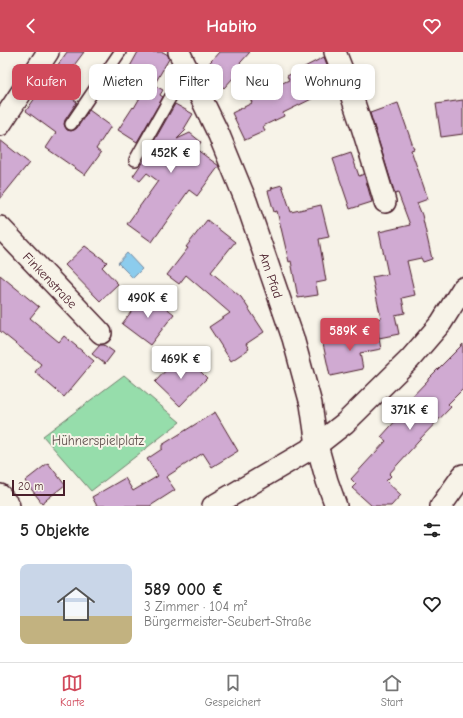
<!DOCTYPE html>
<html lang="de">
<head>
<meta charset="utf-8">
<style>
	:root { --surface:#fff; --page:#f6f6f6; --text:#222; --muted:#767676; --line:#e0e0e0; --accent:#d1495b }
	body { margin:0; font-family:"Comic Neue",sans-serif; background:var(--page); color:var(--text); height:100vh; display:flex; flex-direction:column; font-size:15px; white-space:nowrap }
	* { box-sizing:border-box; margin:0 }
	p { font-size:13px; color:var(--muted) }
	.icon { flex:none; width:22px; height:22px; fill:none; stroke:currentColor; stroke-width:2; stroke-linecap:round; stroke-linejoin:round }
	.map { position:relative; height:454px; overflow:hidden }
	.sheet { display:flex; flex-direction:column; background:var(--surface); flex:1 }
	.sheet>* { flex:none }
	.banner { position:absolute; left:12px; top:12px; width:439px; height:36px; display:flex; gap:8px }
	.scale { position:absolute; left:12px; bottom:10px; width:53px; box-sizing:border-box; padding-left:4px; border:2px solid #4a1f2b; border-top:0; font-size:11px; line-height:14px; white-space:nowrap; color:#4a1f2b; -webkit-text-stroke:3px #f7f3e8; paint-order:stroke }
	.price { position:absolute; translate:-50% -34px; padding:0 9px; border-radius:4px; background:#fff; color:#222; font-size:13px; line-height:26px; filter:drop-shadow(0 1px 2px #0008) }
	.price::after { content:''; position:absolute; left:50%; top:24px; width:12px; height:9px; margin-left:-6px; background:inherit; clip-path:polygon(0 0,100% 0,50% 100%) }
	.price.on { background:var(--accent); color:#fff }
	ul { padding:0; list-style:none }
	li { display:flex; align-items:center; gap:12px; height:100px; padding:0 20px }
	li+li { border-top:1px solid var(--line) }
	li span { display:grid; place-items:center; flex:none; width:112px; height:80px; border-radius:8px; color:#555 }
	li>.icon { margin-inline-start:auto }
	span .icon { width:48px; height:48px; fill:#fffc; stroke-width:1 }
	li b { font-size:17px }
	h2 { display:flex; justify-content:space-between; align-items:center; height:48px; padding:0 20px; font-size:17px }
	.tag { padding:0 14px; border-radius:8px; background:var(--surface); box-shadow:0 2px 6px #0003; font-size:14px; line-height:36px }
	.tag.on { background:var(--accent); color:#fff }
	header { display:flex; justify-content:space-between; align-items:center; height:52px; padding:0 20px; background:var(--accent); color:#fff; font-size:18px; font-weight:700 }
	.tabs { display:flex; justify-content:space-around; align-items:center; height:56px; border-top:1px solid var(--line); background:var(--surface); font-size:11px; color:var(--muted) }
	.tabs a { display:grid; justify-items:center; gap:2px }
	.tabs .on { color:var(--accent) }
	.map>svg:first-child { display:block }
	.green { fill:#96ddab; stroke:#707e6b }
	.water { fill:#8ccced; stroke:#72879f }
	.building { fill:#d0aad2; stroke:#4a1f2b }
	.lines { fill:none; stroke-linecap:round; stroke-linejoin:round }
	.lane-casing { stroke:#4a1f2b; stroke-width:14 }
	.street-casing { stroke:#4a1f2b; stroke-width:24 }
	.lane { stroke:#f7f3e8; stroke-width:11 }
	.street { stroke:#f7f3e8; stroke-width:21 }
	.labels { text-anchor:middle; stroke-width:4; stroke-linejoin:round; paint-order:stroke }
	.street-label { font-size:13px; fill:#4a1f2b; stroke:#f7f3e8 }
	.park-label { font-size:13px; fill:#5d4e4b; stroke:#f7f3e8 }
</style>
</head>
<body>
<header><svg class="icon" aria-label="back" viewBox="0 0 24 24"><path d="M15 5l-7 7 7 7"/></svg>Habito<svg class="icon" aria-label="heart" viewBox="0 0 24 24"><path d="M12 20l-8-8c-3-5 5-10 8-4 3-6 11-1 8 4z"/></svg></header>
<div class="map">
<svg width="463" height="454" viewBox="0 0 463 454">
	<rect width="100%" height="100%" fill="#f7f3e8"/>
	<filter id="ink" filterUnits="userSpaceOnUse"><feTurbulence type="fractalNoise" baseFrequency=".025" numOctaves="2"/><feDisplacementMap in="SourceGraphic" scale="8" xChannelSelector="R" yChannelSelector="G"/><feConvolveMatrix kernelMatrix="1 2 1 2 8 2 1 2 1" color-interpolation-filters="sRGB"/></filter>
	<g filter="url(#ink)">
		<path class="green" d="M 124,323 L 180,370 L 91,439 L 43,384 Z"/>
		<path class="water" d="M 127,201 L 142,217 L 133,226 L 118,211 Z"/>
		<path class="building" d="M 67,0 L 84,0 L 66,24 L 55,17 Z
			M 138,0 L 163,0 L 168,3 L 169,7 L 154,33 L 163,38 L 160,43 L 163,45 L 137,90 L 118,78 L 133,55 L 134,56 L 149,30 L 128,18 Z
			M 219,0 L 250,0 L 233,19 L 234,25 L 224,36 L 204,17 Z
			M 324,5 L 336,35 L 283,61 L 284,64 L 263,74 L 265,79 L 245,88 L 232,61 L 252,51 L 250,46 L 289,28 L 287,24 Z
			M 49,26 L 72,43 L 70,45 L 77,50 L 65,68 L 64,72 L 65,75 L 67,78 L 71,79 L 74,78 L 77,76 L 89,58 L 111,74 L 96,97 L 101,101 L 85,123 L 46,96 L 56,81 L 26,59 Z
			M 463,48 L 463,82 L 441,85 L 436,52 Z
			M 398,51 L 414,97 L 411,98 L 428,147 L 417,151 L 422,163 L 432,207 L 423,210 L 421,206 L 407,209 L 415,243 L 402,246 L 405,261 L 395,263 L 399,282 L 379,286 L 375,268 L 381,266 L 372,225 L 388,222 L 379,180 L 410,173 L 398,141 L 395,142 L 370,61 Z
			M 175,52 L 193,62 L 184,77 L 186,78 L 177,87 L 190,81 L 201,90 L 196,97 L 219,114 L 197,144 L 189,138 L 152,190 L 127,172 L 158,129 L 147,121 L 140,129 L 133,124 L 150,99 L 149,98 Z
			M 0,88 L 29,111 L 0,147 Z
			M 351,101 L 359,124 L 364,122 L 372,150 L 350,157 L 333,107 Z
			M 282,133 L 291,160 L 321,153 L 329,185 L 319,187 L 326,229 L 316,231 L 318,243 L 298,246 L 291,209 L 289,210 L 277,159 L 274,160 L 268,139 L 272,138 L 271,136 Z
			M 207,168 L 235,190 L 211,220 L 241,245 L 264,280 L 246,292 L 249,297 L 231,309 L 209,275 L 230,261 L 186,223 L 179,232 L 167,223 L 188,196 L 186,195 Z
			M 85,194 L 107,210 L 102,215 L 118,232 L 100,249 L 65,213 Z
			M 0,223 L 39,255 L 30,266 L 59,290 L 64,284 L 94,309 L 64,345 L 35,320 L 41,312 L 0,279 Z
			M 146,240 L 174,262 L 150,293 L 122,272 Z
			M 377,277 L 381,297 L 360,301 L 363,317 L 330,324 L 323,292 L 356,285 L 355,281 Z
			M 463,292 L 463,337 L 448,352 L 451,355 L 417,390 L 418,390 L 389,422 L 391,424 L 386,429 L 401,443 L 391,454 L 372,454 L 352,436 L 356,432 L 351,427 L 386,389 L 381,385 L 407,356 L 404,353 L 428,328 L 428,327 Z
			M 104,293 L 114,300 L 105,312 L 92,302 L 100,293 Z
			M 182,301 L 207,326 L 180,354 L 155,330 Z
			M 215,360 L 238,399 L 212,415 L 203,401 L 166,425 L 175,438 L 150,454 L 97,454 L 92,445 L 125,426 L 133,439 L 158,424 L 147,407 L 162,397 L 162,393 Z
			M 48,411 L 65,433 L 42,451 L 25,429 Z"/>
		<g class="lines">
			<defs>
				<path id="lane" d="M 71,72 L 120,0
					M 135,108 L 170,46 L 189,20"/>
				<g id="street">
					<path id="s1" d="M 179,0 L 219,83 L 246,149 L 293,286 L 311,352 L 317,393 L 327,429 L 336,454"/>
					<path d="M 335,0 C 355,49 370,100 385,150"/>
					<path d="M 0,73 L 48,0"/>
					<path id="s2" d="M 0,175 L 101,281"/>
					<path d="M 0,443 L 9,454"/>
					<path d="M 213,454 L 317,393 L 345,371 L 410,307 L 441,271 L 463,236"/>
					<path d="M 441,454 L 463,423"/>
				</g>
			</defs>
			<use href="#lane" class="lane-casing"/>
			<use href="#street" class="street-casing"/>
			<use href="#lane" class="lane"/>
			<use href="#street" class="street"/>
		</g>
	</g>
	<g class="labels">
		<g class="street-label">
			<text dy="5" stroke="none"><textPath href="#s1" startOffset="242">Am Pfad</textPath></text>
			<text dy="5" stroke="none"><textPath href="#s2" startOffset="73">Finkenstraße</textPath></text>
		</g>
		<g class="park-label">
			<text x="98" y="393">Hühnerspielplatz</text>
		</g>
	</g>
</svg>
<div class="scale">20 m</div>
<b class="price" style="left:171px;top:122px">452K €</b>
<b class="price" style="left:148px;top:267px">490K €</b>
<b class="price on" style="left:350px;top:300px">589K €</b>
<b class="price" style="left:181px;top:328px">469K €</b>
<b class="price" style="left:410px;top:379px">371K €</b>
<div class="banner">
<a class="tag on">Kaufen</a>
<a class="tag">Mieten</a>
<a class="tag">Filter</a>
<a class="tag">Neu</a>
<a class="tag">Wohnung</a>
</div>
</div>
<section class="sheet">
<h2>5 Objekte<svg class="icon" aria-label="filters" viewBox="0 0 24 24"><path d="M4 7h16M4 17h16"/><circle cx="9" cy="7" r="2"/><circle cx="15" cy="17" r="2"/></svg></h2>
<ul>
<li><span style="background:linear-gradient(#c9d6e8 65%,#c2b280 0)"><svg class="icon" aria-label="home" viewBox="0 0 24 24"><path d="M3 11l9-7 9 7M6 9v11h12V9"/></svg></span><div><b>589 000 €</b><p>3 Zimmer · 104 m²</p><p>Bürgermeister-Seubert-Straße</p></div><svg class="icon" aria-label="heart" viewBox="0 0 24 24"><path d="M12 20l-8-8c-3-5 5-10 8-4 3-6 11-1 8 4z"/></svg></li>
</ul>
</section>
<nav class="tabs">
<a class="on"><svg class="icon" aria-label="map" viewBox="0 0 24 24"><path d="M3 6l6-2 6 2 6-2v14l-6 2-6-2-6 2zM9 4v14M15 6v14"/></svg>Karte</a>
<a><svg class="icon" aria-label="saved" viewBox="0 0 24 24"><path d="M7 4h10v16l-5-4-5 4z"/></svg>Gespeichert</a>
<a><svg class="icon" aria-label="home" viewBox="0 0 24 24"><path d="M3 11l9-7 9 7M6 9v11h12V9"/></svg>Start</a>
</nav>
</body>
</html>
